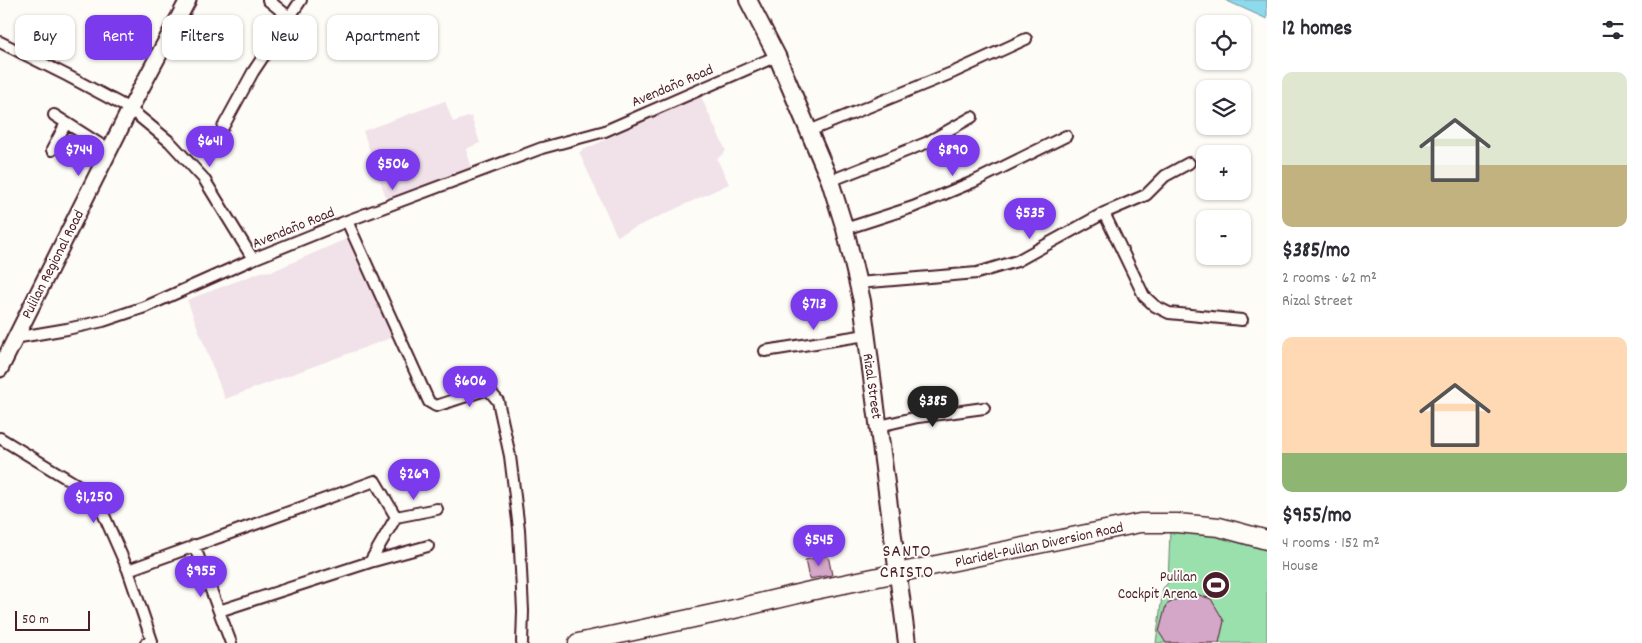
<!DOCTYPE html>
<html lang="en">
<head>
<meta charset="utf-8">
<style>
	:root { --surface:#fff; --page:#f2f2f3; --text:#2b2b33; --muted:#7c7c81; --accent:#7c3aed }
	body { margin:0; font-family:Dekko,sans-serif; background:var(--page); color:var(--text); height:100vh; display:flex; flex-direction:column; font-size:19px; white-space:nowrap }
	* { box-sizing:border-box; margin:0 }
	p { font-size:16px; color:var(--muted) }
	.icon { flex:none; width:28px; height:28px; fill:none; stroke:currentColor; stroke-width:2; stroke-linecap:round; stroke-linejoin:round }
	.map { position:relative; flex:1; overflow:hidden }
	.panel { display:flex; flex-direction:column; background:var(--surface); width:375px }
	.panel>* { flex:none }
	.guide { position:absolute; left:15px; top:15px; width:475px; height:45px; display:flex; gap:10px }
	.tools { position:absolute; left:1196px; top:15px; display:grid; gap:10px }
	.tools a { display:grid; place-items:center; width:55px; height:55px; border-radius:10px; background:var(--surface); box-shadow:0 1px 4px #0004; font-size:25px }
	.scale { position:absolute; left:15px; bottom:12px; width:75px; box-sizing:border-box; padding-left:5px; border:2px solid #4a1f2b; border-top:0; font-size:14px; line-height:18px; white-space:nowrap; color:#4a1f2b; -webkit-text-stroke:4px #fdfcf7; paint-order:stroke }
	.price { position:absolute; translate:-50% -42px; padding:0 11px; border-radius:18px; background:var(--accent); color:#fff; font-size:16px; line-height:32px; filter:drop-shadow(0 1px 2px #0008) }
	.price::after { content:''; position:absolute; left:50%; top:30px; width:15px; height:11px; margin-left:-8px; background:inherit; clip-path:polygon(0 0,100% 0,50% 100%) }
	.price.selected { background:#222; color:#fff }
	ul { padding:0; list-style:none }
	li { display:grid; align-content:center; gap:10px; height:265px; padding:0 15px }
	li span { display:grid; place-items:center; height:155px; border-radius:10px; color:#555 }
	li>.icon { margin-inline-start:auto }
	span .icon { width:90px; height:90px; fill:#fffc; stroke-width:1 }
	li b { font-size:21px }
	h2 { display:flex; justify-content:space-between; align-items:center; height:60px; padding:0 15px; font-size:21px }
	.tag { padding:0 18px; border-radius:10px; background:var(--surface); box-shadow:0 1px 4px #0004; font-size:18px; line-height:45px }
	.tag.selected { background:var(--accent); color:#fff }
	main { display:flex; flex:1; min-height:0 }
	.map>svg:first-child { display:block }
	.built { fill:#f1e2e9 }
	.green { fill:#99e0ad; stroke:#72806c }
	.water { fill:#8ddaec; stroke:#728f9f }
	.building { fill:#d4a6c8; stroke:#4a1f2b }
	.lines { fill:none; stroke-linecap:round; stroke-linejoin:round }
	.minor-casing { stroke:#4a1f2b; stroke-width:14 }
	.secondary-casing { stroke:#4a1f2b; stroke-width:19 }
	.primary-casing { stroke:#4a1f2b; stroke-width:20 }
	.trunk-casing { stroke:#4a1f2b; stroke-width:21 }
	.minor { stroke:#fdfcf7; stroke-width:10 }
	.secondary { stroke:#fdfcf7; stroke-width:15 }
	.primary { stroke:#fdfcf7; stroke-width:16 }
	.trunk { stroke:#fdfcf7; stroke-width:18 }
	.labels { text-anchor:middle; stroke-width:4; stroke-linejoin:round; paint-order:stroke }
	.street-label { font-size:15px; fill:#4a1f2b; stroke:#fdfcf7 }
	.poi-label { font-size:15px; fill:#4a1f2b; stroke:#fdfcf7; text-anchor:end }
	.quarter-label { font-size:18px; letter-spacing:1px; fill:#4a1f2b; stroke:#fdfcf7 }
</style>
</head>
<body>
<main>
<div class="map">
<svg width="1267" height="643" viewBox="0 0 1267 643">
	<rect width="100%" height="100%" fill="#fdfcf7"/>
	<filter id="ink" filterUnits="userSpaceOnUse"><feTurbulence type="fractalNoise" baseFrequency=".02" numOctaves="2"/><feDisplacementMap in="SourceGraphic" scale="10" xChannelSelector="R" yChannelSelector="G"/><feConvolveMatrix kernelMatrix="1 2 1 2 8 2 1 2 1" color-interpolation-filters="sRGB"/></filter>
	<g filter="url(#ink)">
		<path class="built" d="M 700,95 L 726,151 L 717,159 L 729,184 L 617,236 L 579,152 Z
			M 445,101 L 453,122 L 471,116 L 480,143 L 466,149 L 472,168 L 466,178 L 389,206 L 363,131 Z
			M 355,235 L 396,336 L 225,399 L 187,300 L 261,272 L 273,271 Z"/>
		<path class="green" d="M 1170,530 L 1214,535 L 1267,545 L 1267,643 L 1156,643 L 1163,588 L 1168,583 Z"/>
		<path class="water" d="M 1225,0 L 1267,0 L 1267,19 Z"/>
		<path class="building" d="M 828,555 L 832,575 L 809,579 L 805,560 Z
			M 1190,592 L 1211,599 L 1224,621 L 1219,643 L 1166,643 L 1159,632 L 1166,605 Z"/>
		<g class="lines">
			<defs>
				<path id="minor" d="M 268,0 L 289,17
					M 0,42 L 68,76 L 130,109 L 170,142 L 204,179 L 253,259
					M 54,115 L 109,150
					M 223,127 L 253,72 L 301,0
					M 809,131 L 954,72 L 1026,39
					M 52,150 L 66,123
					M 830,181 L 926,143 L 972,117
					M 1104,213 L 1144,296 L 1155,306 L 1169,313 L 1242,320
					M 347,221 L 429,402 L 436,406 L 488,389 L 498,401 L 510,456 L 519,529 L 523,611 L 522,643
					M 845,229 L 913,207 L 973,182 L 1066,136
					M 858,283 L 977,273 L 1017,261 L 1104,213 L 1146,195 L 1165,176 L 1189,163
					M 14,338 L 67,329 L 103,321 L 145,307 L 253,259 L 347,221 L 542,148 L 605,131 L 777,56
					M 765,351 L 866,335
					M 879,426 L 918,417 L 984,408
					M 0,438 L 89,492 L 99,504 L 128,570 L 152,641 L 146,643
					M 396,517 L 437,509
					M 194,545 L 231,643
					M 128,570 L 375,481 L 396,517 L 370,562
					M 219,611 L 370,562 L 428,546"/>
				<path id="secondary" d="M 0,369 L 130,109 L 188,0"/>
				<path id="primary" d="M 748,0 L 777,56 L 805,122 L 830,181 L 845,229 L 862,301 L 907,643"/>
				<path id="trunk" d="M 578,643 L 726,611 L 810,591 L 1140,523 L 1177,523 L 1219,527 L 1267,540"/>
			</defs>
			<use href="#minor" class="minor-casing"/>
			<use href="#secondary" class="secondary-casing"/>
			<use href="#primary" class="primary-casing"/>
			<use href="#trunk" class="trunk-casing"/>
			<use href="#minor" class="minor"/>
			<use href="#secondary" class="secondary"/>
			<use href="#primary" class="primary"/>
			<use href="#trunk" class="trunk"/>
		</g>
	</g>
	<defs>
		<symbol id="stadium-disc" viewBox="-11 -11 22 22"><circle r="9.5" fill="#4a1f2b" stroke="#fdfcf7"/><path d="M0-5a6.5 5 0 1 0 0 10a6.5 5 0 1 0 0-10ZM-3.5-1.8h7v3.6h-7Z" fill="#fff"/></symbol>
	</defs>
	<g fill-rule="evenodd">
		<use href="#stadium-disc" x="1200" y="569" width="32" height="32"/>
	</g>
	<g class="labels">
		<g class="street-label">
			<text transform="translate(672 85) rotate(-23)" y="5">Avendaño Road</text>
			<text transform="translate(293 227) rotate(-22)" y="5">Avendaño Road</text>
			<text transform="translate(52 264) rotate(-63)" y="5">Pulilan Regional Road</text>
			<text transform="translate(873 386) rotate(82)" y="5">Rizal Street</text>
			<text transform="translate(1039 544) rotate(-12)" y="5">Plaridel-Pulilan Diversion Road</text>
		</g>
		<g class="poi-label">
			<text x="1197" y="581">Pulilan<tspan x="1197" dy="17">Cockpit Arena</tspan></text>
		</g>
		<g class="quarter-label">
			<text x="907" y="556">SANTO<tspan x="907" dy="21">CRISTO</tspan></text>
		</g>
	</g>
</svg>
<div class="tools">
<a><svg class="icon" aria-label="locate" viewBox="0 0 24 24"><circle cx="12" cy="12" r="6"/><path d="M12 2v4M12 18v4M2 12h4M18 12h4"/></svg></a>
<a><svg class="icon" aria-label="layers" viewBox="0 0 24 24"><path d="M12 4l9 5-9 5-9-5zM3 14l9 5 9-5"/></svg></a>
<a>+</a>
<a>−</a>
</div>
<div class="scale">50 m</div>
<b class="price" style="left:210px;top:168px">$641</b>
<b class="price" style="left:79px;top:177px">$744</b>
<b class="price" style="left:953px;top:177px">$890</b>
<b class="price" style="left:393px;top:191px">$506</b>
<b class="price" style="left:1030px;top:240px">$535</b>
<b class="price" style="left:814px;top:331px">$713</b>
<b class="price" style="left:470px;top:408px">$606</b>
<b class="price selected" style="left:933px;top:428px">$385</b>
<b class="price" style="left:414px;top:501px">$269</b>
<b class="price" style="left:94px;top:524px">$1,250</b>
<b class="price" style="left:819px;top:567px">$545</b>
<b class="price" style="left:201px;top:598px">$955</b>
<div class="guide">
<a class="tag">Buy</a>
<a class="tag selected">Rent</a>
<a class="tag">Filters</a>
<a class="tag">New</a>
<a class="tag">Apartment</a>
</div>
</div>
<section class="panel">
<h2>12 homes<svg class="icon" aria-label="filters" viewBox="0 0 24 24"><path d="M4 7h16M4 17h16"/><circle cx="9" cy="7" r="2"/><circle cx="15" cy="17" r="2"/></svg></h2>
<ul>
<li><span style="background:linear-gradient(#dfe7d0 60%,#c2b280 0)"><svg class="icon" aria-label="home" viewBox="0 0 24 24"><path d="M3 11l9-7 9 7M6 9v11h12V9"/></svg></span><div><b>$385/mo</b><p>2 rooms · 62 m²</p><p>Rizal Street</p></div></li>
<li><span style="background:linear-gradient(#ffd9b3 75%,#8fb573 0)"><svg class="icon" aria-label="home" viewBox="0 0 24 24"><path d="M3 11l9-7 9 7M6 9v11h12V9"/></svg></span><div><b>$955/mo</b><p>4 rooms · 152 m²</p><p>House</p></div></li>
</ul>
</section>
</main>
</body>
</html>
